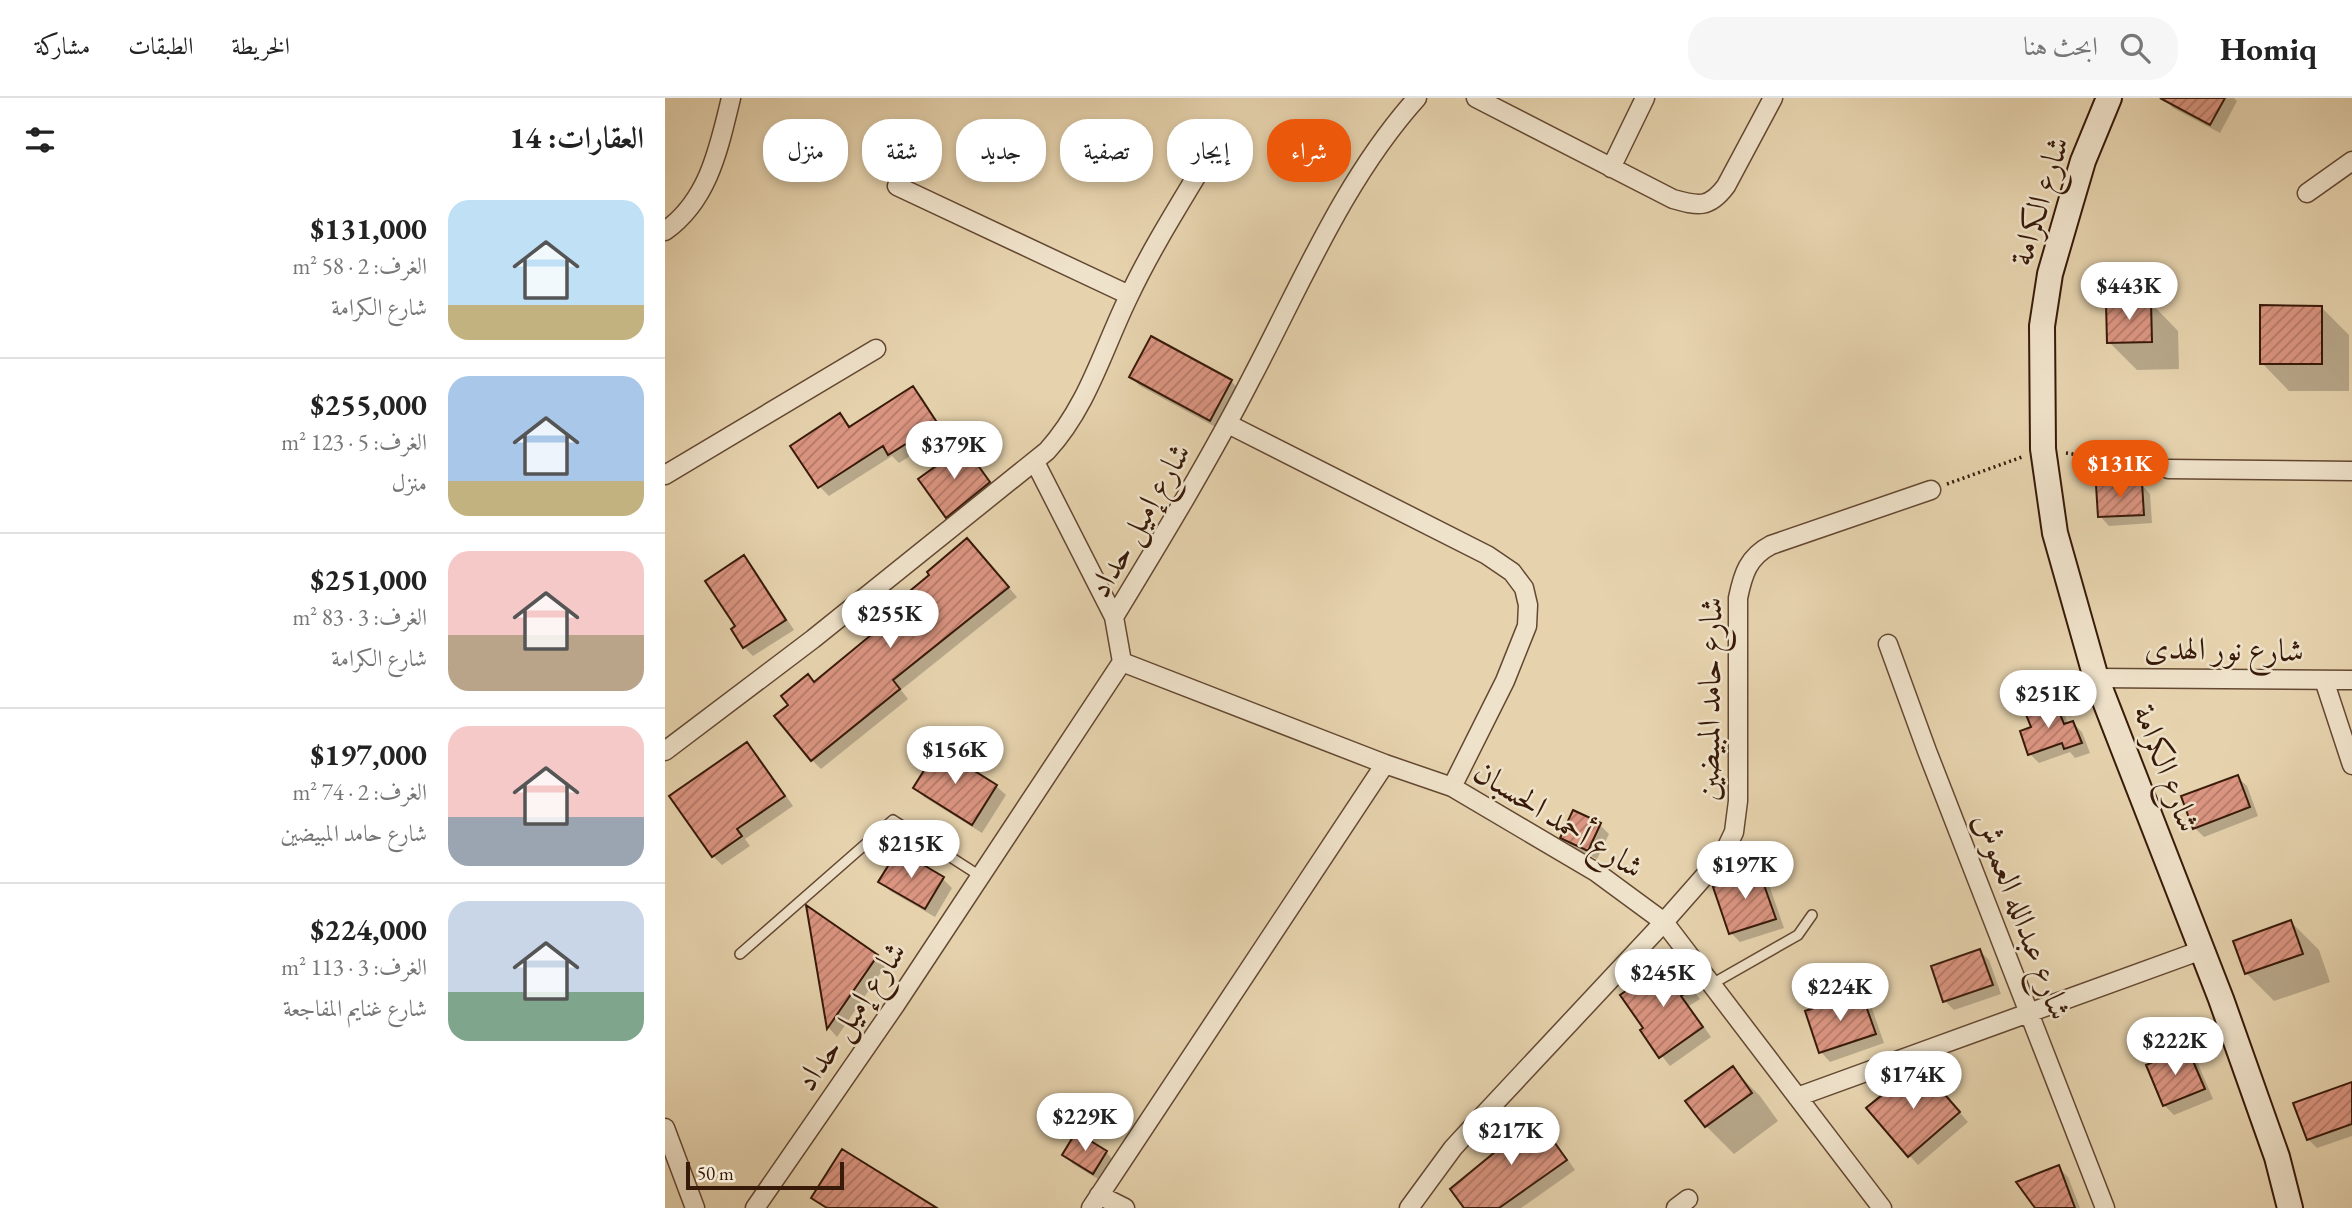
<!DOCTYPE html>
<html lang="ar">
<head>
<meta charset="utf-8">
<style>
	:root { --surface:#fff; --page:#f6f6f6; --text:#222; --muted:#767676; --line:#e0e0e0; --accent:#ea580c }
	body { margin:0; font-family:"EB Garamond",Amiri,serif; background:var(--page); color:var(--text); direction:rtl; height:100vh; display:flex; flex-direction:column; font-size:26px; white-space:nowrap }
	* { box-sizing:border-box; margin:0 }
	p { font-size:23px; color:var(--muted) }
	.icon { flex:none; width:38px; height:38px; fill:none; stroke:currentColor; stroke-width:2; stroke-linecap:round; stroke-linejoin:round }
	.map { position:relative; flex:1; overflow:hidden; direction:ltr }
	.details { display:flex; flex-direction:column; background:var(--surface); width:665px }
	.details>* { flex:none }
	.top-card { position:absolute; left:21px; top:21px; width:665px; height:63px; direction:rtl; display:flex; gap:14px }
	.scale { position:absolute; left:21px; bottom:18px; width:158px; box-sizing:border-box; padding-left:7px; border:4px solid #381a09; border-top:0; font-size:19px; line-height:24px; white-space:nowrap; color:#381a09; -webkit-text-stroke:5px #efe2ca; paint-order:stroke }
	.price { position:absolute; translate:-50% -60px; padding:0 16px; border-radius:24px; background:#fff; color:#222; font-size:23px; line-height:46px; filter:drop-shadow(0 2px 4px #0008) }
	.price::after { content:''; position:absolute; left:50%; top:42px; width:21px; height:16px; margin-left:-10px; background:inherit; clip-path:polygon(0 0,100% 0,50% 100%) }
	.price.current { background:var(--accent); color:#fff }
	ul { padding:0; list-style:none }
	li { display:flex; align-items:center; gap:21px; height:175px; padding:0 21px }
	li+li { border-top:2px solid var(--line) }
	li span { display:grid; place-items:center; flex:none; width:196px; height:140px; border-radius:21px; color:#555 }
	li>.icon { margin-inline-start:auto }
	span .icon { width:84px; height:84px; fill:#fffc; stroke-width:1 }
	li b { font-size:30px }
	h2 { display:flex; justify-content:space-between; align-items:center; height:84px; padding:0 21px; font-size:30px }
	.pill { padding:0 24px; border-radius:28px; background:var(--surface); box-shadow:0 4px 10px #0003; font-size:24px; line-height:63px }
	.pill.current { background:var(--accent); color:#fff }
	header { display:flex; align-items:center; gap:42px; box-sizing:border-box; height:98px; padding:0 35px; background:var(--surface); border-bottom:2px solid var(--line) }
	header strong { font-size:33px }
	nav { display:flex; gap:38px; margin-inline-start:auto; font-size:24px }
	.search { width:490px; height:63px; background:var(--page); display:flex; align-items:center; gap:18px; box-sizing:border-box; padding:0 24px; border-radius:28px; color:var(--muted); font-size:26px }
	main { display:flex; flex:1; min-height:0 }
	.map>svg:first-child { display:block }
	.shadow { fill:#0003 }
	.building { fill:url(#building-hatch); stroke:#381a09; stroke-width:2 }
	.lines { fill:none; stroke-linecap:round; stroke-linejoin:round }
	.lane-casing { stroke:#644832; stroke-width:12 }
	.street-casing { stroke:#644832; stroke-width:21 }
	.secondary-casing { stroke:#381a09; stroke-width:28 }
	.path { stroke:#381a09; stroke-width:3.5; stroke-dasharray:2 3.5; stroke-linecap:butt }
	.lane { stroke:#efe2ca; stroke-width:9 }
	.street { stroke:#efe2ca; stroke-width:18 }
	.secondary { stroke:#efe2ca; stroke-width:24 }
	.labels { text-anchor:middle; stroke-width:5; stroke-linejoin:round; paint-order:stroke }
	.street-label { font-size:32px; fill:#381a09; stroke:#efe2ca }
</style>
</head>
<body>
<header>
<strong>Homiq</strong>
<div class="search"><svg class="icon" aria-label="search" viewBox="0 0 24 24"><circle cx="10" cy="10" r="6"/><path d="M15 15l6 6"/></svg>ابحث هنا</div>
<nav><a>الخريطة</a><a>الطبقات</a><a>مشاركة</a></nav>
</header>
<main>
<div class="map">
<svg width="1687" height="1110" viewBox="0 0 1687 1110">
	<defs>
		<pattern id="building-hatch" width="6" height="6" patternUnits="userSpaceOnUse" patternTransform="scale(1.75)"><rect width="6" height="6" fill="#db9581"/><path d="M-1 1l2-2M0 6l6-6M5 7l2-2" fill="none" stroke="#b37968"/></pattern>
	</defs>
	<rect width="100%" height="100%" fill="#e6d3ae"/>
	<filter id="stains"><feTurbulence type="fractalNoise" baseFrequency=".00286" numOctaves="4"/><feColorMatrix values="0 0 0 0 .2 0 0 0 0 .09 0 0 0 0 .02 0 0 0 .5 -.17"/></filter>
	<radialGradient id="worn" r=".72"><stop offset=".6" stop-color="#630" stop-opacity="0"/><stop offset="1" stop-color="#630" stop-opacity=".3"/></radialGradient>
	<path class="shadow" d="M 1499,0 L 1569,0 L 1572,3 L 1555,35 L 1508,10 Z
		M 1486,205 L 1513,233 L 1514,271 L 1472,272 L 1444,244 Z
		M 1656,209 L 1684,237 L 1684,293 L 1624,293 L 1597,265 Z
		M 466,279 L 566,283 L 575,293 L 554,331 L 475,288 Z
		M 248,290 L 257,299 L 280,336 L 234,365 L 227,358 L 164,398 L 155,389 L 128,348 L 175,317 L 186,329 Z
		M 299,350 L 333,394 L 291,428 L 282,419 Z
		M 1476,386 L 1485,396 L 1487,425 L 1444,428 L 1435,418 Z
		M 311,452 L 352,499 L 236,592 L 243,601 L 156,671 L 147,662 L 149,586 L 219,528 L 267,477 Z
		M 78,460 L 88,469 L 129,532 L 88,558 L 79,549 L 73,529 Z
		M 1390,605 L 1399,615 L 1403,626 L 1408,625 L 1417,634 L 1425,655 L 1410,660 L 1405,654 L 1374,665 L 1365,656 L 1368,630 Z
		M 81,646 L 91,655 L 128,708 L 80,741 L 85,748 L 57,767 L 48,758 Z
		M 273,652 L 331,688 L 341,697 L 317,735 L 259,699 L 250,689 Z
		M 1572,679 L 1582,688 L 1593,718 L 1539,739 L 1530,730 Z
		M 935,727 L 944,736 L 932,761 L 907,749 L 898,739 Z
		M 1092,769 L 1101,778 L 1119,830 L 1075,844 L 1066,835 L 1073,783 Z
		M 278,781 L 287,790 L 270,819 L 225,793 L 216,784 Z
		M 144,811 L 212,858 L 221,867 L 172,939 L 164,930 Z
		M 1626,824 L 1654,852 L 1665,884 L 1609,903 L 1581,875 Z
		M 1315,853 L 1324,862 L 1336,896 L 1289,912 L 1280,903 Z
		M 1006,864 L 1035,901 L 1024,908 L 1046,939 L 1005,968 L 977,933 Z
		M 1196,896 L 1205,905 L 1219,945 L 1165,964 L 1156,954 L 1142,914 Z
		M 1522,951 L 1531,961 L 1548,1001 L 1509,1017 L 1499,1007 Z
		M 1068,971 L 1095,998 L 1113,1023 L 1069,1056 L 1041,1028 Z
		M 1263,978 L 1303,1024 L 1253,1067 L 1244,1057 Z
		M 1687,985 L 1687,1038 L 1652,1050 L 1643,1041 Z
		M 867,1015 L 876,1024 L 910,1072 L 856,1110 L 796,1110 Z
		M 411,1036 L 441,1054 L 450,1064 L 438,1084 L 408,1066 L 399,1056 Z
		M 1393,1069 L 1403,1079 L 1415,1110 L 1372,1110 Z"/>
	<path class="building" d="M 1495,0 L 1560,0 L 1545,27 Z
		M 1486,203 L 1487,244 L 1442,245 L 1441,205 Z
		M 1595,207 L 1657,208 L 1657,266 L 1595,266 Z
		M 486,238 L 567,282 L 545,323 L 464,279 Z
		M 248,288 L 273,326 L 223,357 L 218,348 L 153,390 L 125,348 L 175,315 L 184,329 Z
		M 299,348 L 325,384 L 281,420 L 253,381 Z
		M 1477,385 L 1479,417 L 1433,419 L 1431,387 Z
		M 302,440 L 344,489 L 228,582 L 235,591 L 146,663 L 109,618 L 123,607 L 116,598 L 143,576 L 149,584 L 217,528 L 211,521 L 264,477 L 262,474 Z
		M 79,457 L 121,522 L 78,550 L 66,531 L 70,528 L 40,483 Z
		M 1390,603 L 1399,626 L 1408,623 L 1417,645 L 1399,651 L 1397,645 L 1363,657 L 1355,633 L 1366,629 L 1360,614 Z
		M 82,644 L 120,698 L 72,731 L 77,738 L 47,759 L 4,698 Z
		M 273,650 L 332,687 L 307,727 L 248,690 Z
		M 1573,677 L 1585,709 L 1528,731 L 1516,698 Z
		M 908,712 L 936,725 L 923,753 L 895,740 Z
		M 233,752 L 279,779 L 260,811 L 213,784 Z
		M 1092,767 L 1111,821 L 1064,836 L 1048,789 L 1071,782 L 1068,775 Z
		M 141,807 L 213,857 L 162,931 Z
		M 1626,822 L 1638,856 L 1580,876 L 1568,843 Z
		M 1315,851 L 1328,887 L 1278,904 L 1266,868 Z
		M 1006,862 L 1027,891 L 1016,898 L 1038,929 L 994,960 L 975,932 L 978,930 L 955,897 Z
		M 1196,894 L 1211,936 L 1154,955 L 1140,913 Z
		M 1522,949 L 1540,991 L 1498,1008 L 1481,967 Z
		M 1254,967 L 1295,1014 L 1243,1059 L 1201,1010 Z
		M 1068,968 L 1087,995 L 1040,1029 L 1020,1003 Z
		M 1687,984 L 1687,1026 L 1642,1042 L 1628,1005 Z
		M 867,1013 L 902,1062 L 834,1110 L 799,1110 L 785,1091 L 847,1040 L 841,1031 Z
		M 411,1034 L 442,1053 L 428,1076 L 397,1057 Z
		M 177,1051 L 272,1110 L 162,1110 L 146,1100 Z
		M 1394,1067 L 1410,1110 L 1370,1110 L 1351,1084 Z"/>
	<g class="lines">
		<defs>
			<path id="lane" d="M 75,856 L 228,722 L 315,778
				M 1047,886 L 1133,837 L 1147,817"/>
			<path id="street" d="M 811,0 L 1008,101 C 1033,108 1044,111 1061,88 L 1108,0
				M 946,70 L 980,0
				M 232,88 L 464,197
				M 1642,95 L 1687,63
				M 0,133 C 44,102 54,49 66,0
				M 563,326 L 822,457 L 847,474 L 859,490 L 863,507 L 862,528 L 840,583 L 787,689
				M 370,364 L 449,519
				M 1503,371 L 1687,373
				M 0,377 L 211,251
				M 1223,546 L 1262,653 L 1440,1110
				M 457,564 L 720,666 L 787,689 L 931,774 L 999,824 L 1217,1110
				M 1431,580 L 1687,582
				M 1659,582 L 1687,667
				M 0,653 L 148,541 L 382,353 C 423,308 438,251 464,198 C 490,143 524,92 554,40
				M 1132,999 L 1537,852
				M 0,1030 L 30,1110
				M 434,1097 L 460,1110
				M 90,1110 L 231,906 L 457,564 L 449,519 C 497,440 545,361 587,279 C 637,184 680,80 752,0
				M 426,1110 L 720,666
				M 744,1110 L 788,1050 L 811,1025 L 999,824 L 1058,757 L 1069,734 L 1073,703 L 1073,500 C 1078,476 1083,459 1106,447 L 1266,392
				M 1011,1110 L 1023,1101"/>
			<path id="secondary" d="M 1444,0 L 1418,63 L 1405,107 L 1385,176 L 1377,228 L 1378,351 L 1390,435 L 1431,580 L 1556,901 L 1612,1059 L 1625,1110"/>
		</defs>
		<use href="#lane" class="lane-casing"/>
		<use href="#street" class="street-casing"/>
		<use href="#secondary" class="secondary-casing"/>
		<path class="path" d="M 1401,355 L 1484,368
			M 1282,386 L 1357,359"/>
		<use href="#lane" class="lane"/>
		<use href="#street" class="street"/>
		<use href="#secondary" class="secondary"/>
	</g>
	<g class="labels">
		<g class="street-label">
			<text transform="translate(1374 103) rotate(-73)" y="11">شارع الكرامة</text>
			<text transform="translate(474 422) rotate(-60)" y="11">شارع إميل حداد</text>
			<text transform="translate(1559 551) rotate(1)" y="11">شارع نور الهدى</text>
			<text transform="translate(1044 601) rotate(-89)" y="11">شارع حامد المبيضين</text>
			<text transform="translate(1502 670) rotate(69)" y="11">شارع الكرامة</text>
			<text transform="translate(894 721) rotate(32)" y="11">شارع أحمد الحسبان</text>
			<text transform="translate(1358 818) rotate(69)" y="11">شارع عبدالله العموش</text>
			<text transform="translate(185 918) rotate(-56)" y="11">شارع إميل حداد</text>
		</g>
	</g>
	<rect width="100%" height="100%" filter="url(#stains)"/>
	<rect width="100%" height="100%" fill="url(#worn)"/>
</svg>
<div class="scale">50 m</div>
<b class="price" style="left:1464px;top:224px">$443K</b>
<b class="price" style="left:289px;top:383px">$379K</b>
<b class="price current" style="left:1455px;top:402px">$131K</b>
<b class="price" style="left:225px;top:552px">$255K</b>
<b class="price" style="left:1383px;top:632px">$251K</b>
<b class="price" style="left:290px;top:688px">$156K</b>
<b class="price" style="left:246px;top:782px">$215K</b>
<b class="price" style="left:1080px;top:803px">$197K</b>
<b class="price" style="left:998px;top:911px">$245K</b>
<b class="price" style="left:1175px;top:925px">$224K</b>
<b class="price" style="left:1510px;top:979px">$222K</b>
<b class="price" style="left:1248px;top:1013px">$174K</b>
<b class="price" style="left:420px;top:1055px">$229K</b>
<b class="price" style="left:846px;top:1069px">$217K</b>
<div class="top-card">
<a class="pill current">شراء</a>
<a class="pill">إيجار</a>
<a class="pill">تصفية</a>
<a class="pill">جديد</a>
<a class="pill">شقة</a>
<a class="pill">منزل</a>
</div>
</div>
<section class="details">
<h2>العقارات: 14<svg class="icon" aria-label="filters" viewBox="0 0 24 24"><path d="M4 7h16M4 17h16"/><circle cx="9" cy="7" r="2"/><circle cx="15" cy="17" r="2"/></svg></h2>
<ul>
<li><span style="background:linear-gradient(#bfe0f5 75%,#c2b280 0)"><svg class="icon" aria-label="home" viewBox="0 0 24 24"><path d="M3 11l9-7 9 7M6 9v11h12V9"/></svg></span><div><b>$131,000</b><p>الغرف: 2 · 58 m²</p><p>شارع الكرامة</p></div></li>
<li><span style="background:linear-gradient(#a9c7e8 75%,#c2b280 0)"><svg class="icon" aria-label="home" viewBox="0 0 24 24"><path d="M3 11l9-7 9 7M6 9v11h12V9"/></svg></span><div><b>$255,000</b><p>الغرف: 5 · 123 m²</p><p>منزل</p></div></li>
<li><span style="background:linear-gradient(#f6c9c9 60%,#b9a48a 0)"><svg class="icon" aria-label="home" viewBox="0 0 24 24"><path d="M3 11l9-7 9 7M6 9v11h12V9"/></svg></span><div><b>$251,000</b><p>الغرف: 3 · 83 m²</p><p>شارع الكرامة</p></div></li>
<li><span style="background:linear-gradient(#f6c9c9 65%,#9aa5b1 0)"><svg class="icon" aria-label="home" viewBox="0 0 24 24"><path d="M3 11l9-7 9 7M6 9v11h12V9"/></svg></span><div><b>$197,000</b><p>الغرف: 2 · 74 m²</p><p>شارع حامد المبيضين</p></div></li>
<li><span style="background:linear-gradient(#c9d6e8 65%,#7fa58c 0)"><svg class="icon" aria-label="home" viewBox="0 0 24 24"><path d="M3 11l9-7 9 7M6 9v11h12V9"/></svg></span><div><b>$224,000</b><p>الغرف: 3 · 113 m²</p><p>شارع غنايم المفاجعة</p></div></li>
</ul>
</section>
</main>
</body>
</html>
